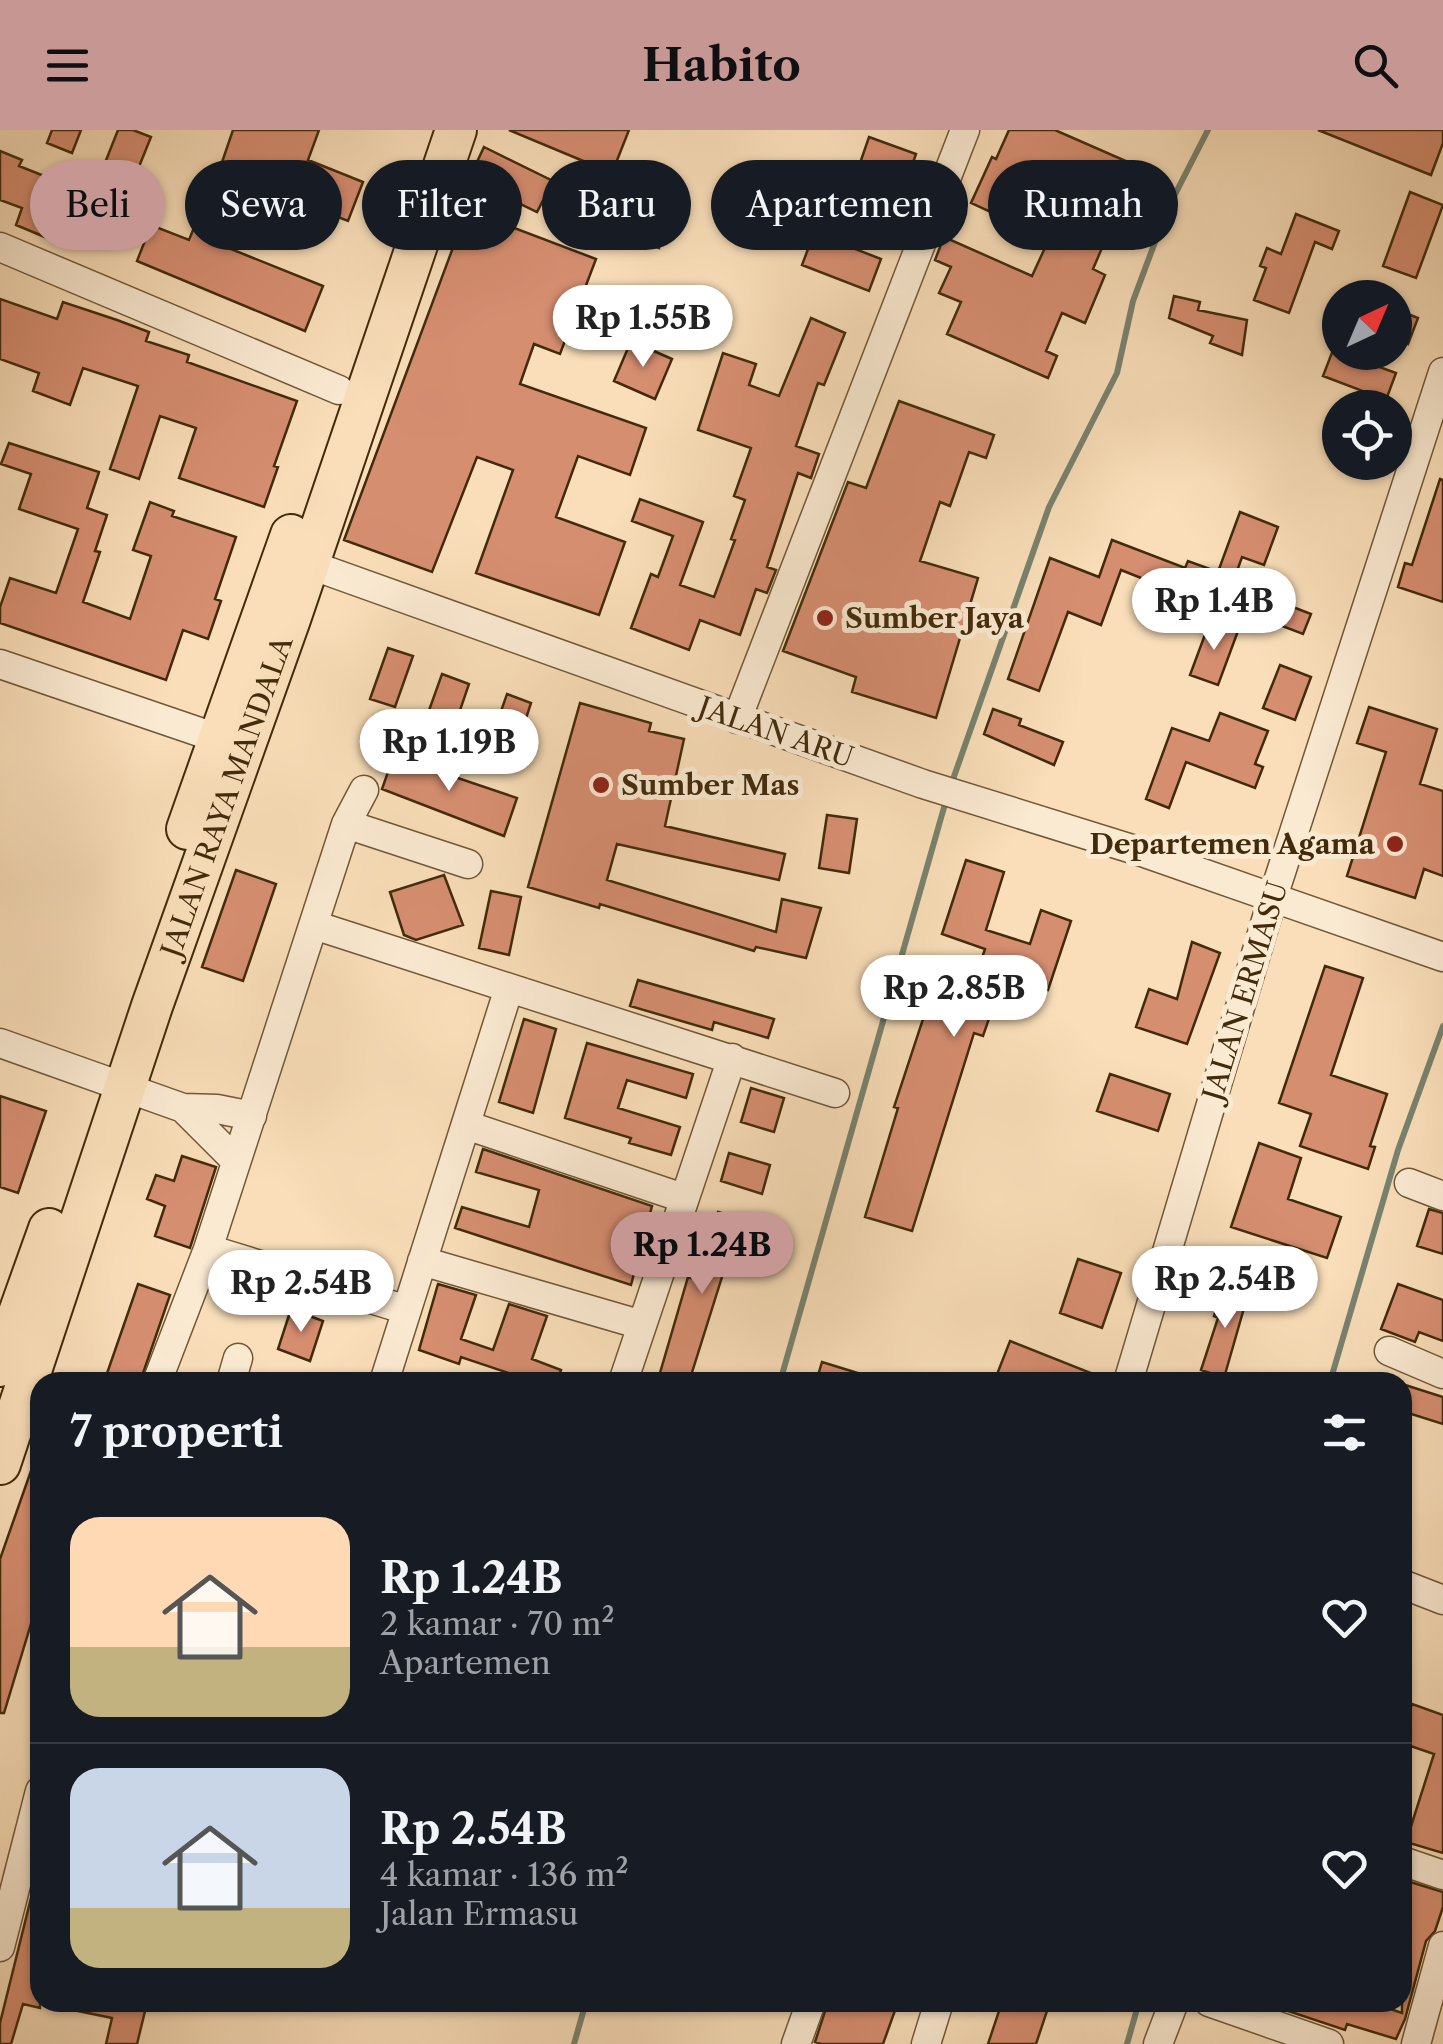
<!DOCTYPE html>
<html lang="id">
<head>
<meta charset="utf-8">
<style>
	:root { --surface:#171b24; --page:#20242c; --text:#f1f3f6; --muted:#9ea1a6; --line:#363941; --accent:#c59692 }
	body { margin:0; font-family:"Libre Caslon Text",serif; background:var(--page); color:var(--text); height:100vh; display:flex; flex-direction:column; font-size:38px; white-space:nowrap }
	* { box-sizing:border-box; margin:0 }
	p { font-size:32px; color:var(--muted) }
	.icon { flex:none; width:55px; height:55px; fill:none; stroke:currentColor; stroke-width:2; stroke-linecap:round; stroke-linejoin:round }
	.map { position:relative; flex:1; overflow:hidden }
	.drawer { position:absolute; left:30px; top:1242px; width:1382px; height:640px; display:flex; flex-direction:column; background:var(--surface); border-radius:30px; box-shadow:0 2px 8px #0004 }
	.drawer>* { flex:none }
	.guide { position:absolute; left:30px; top:30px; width:1385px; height:90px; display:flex; gap:20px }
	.needle { width:65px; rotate:44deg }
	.buttons { position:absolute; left:1322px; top:150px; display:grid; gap:20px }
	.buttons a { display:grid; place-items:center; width:90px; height:90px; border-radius:50%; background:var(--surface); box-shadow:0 2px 8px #0004; font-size:50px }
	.price { position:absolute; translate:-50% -85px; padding:0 22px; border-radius:35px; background:#fff; color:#222; font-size:32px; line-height:65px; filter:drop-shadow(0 2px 5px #0008) }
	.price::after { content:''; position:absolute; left:50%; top:60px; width:30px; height:22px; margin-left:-15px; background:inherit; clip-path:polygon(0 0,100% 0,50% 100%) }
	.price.on { background:var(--accent); color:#111 }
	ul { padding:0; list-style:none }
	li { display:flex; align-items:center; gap:30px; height:250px; padding:0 40px }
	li+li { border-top:2px solid var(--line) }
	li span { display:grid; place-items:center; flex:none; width:280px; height:200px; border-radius:30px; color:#555 }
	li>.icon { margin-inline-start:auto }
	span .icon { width:120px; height:120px; fill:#fffc; stroke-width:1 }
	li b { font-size:42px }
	h2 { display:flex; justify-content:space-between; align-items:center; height:120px; padding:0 40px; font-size:42px }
	.tag { padding:0 35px; border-radius:45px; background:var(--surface); box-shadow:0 2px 8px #0004; font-size:35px; line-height:90px }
	.tag.on { background:var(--accent); color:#111 }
	header { display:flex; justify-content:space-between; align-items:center; height:130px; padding:0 40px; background:var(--accent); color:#111; font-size:45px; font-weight:700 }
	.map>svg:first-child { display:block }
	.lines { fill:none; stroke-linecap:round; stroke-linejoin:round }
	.stream { stroke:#79826e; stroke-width:6 }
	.building { fill:#d68e71; stroke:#422b0b; stroke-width:2.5 }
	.minor-casing { stroke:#705836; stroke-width:31 }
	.highway-casing { stroke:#422b0b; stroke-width:44 }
	.minor { stroke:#fbead2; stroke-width:28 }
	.highway { stroke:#f9deb9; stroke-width:40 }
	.poi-dot { fill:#8f2418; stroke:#fbead2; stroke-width:4 }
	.labels { text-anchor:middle; stroke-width:10; stroke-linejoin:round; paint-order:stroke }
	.poi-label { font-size:28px; font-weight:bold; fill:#422b0b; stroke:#fbead2; text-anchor:start }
	.street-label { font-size:28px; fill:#422b0b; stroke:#fbead2 }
</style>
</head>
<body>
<header><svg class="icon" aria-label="menu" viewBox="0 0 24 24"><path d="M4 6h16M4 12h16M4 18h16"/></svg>Habito<svg class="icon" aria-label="search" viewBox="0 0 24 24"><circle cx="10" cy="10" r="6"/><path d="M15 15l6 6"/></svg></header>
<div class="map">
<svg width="1443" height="1914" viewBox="0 0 1443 1914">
	<rect width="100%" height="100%" fill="#f9deb9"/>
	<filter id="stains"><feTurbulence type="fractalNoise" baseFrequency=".002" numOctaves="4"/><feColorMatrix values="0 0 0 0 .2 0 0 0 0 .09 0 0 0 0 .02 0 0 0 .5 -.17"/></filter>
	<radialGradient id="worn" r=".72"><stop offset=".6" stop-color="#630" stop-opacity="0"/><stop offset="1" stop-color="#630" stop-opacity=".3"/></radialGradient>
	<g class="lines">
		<path class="stream" d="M 951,655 L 1049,377 L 1117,243 L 1133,171 L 1167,80 L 1208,0
			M 780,1252 L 947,667
			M 1330,1252 L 1398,1020 L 1443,896
			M 574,1914 L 586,1872
			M 1127,1914 L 1139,1872"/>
	</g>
	<path class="building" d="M 52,0 L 81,0 L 72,23 L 47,13 Z
		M 118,0 L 133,0 L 151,7 L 128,64 L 97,53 Z
		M 233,0 L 319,0 L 308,30 L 363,52 L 348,91 L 250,53 L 240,78 L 236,77 L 221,115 L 323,156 L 305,201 L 137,131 L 151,95 L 189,110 L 202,78 L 206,79 Z
		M 509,0 L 629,0 L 612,43 Z
		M 1009,0 L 1055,0 L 1137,36 L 1093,139 L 1105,145 L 1085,193 L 1062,183 L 1046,221 L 1057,226 L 1048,248 L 947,204 L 961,172 L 939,163 L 951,137 L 935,130 L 944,107 L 1032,146 L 1049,109 L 971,73 L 992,27 L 996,29 Z
		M 1318,0 L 1443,0 L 1443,13 L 1431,45 Z
		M 869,7 L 916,24 L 896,82 L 849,65 Z
		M 484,17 L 553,51 L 537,82 L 469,49 Z
		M 0,21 L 22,30 L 19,36 L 72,57 L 52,110 L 16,95 L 22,78 L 0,70 Z
		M 1410,62 L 1443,75 L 1416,148 L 1383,136 Z
		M 619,74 L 668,94 L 659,118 L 610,98 Z
		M 467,80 L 596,129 L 560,224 L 534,214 L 520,254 L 646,298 L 630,345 L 578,326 L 556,387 L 625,412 L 599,485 L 476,443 L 513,340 L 477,327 L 432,442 L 344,410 Z
		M 1296,84 L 1339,101 L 1332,119 L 1315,112 L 1289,183 L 1254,170 L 1266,138 L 1260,136 L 1267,118 L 1281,124 Z
		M 814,103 L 881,129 L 869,161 L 802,135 Z
		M 1174,166 L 1200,172 L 1198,180 L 1247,190 L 1242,225 L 1210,213 L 1213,206 L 1169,188 Z
		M 0,169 L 57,189 L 63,172 L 117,190 L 149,202 L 146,211 L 189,225 L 187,232 L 297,271 L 274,336 L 278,337 L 264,377 L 179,348 L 196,298 L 160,286 L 139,349 L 110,339 L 138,256 L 83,238 L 70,275 L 33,261 L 39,243 L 0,229 Z
		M 1395,179 L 1418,188 L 1408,214 L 1395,208 Z
		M 811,188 L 845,203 L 824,255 L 818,253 L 796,316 L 819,324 L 811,348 L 798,343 L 767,437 L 776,440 L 767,463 L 756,459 L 740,505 L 700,490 L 689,520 L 631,498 L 651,444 L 658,447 L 673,406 L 632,391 L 640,369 L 703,392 L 680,455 L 714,467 L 735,410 L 731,409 L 745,370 L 734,366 L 751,318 L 698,300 L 723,223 L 756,234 L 749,255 L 779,266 Z
		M 631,211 L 672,229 L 655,269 L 614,251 Z
		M 1333,220 L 1396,243 L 1386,270 L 1323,246 Z
		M 899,271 L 994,305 L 986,328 L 969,322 L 950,376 L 940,372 L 920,431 L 978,448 L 936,588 L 852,562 L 856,547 L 783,521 L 848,352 L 866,358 Z
		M 9,313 L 99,342 L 87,378 L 107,385 L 95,421 L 100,422 L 83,472 L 130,489 L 151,426 L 133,420 L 150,372 L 174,381 L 172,386 L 236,407 L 215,469 L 221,471 L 208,509 L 183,500 L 166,550 L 0,493 L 0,477 L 10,448 L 56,463 L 78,399 L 19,379 L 31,344 L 1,334 Z
		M 1440,349 L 1443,350 L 1443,472 L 1398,457 L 1405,433 L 1412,435 Z
		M 1240,382 L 1278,397 L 1264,435 L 1242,427 L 1226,472 L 1164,449 L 1161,456 L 1121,440 L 1101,495 L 1068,482 L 1039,561 L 1008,549 L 1050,428 L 1099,447 L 1112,410 L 1185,438 L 1188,431 L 1218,442 Z
		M 1272,469 L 1311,484 L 1303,504 L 1264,489 Z
		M 1210,491 L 1238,501 L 1218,555 L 1190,545 Z
		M 388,518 L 413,526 L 395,577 L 370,569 Z
		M 1280,535 L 1311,547 L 1295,590 L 1263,578 Z
		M 442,544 L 469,554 L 455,595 L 427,586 Z
		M 507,564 L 531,573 L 518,613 L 493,604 Z
		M 580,573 L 651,593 L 649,601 L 684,609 L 665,696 L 785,724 L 779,750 L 617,714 L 607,750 L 776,802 L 782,769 L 821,778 L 806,828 L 756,817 L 754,821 L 600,774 L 599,778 L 528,757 Z
		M 1369,577 L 1437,599 L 1420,654 L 1443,661 L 1443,746 L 1424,739 L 1415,768 L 1347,746 L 1386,622 L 1357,613 Z
		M 993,579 L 1021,589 L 1019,595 L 1063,612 L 1054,635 L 984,604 Z
		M 1220,583 L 1268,601 L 1255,634 L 1263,637 L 1255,658 L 1186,632 L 1169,678 L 1146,669 L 1172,598 L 1209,611 Z
		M 395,622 L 432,635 L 431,639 L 517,668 L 504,706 L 382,659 Z
		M 827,685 L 857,689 L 849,743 L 819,738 Z
		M 966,730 L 1004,742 L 986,800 L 1030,814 L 1041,780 L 1071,791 L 1048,860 L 1004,845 L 983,906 L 974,903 L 912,1101 L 865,1087 L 898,978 L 894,977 L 924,886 L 916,883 L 923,862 L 966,877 L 985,819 L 942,804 Z
		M 236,740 L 276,754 L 243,851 L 202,837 Z
		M 444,745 L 463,795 L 416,810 L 404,805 L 390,762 Z
		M 491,761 L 521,767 L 509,825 L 479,818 Z
		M 1192,812 L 1220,823 L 1187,914 L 1136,897 L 1149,859 L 1177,869 Z
		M 1325,836 L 1363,848 L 1331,945 L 1387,964 L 1370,1016 L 1375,1017 L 1368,1039 L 1300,1016 L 1311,984 L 1279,973 Z
		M 638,850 L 774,889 L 768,908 L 714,892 L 712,900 L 630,876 Z
		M 524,889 L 556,899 L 533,983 L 499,972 Z
		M 587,913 L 693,944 L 686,968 L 627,950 L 618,978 L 680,997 L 671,1025 L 629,1013 L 631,1008 L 565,988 Z
		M 1110,944 L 1170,964 L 1158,1001 L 1097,981 Z
		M 751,958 L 784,968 L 774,1002 L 741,992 Z
		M 0,966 L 46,981 L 18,1063 L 0,1057 Z
		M 1259,1013 L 1301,1028 L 1288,1069 L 1341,1087 L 1327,1128 L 1231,1097 Z
		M 483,1019 L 652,1076 L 631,1155 L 455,1098 L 462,1077 L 529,1097 L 539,1060 L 476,1042 Z
		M 729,1023 L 770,1035 L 762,1064 L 721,1051 Z
		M 182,1026 L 216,1037 L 190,1118 L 155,1106 L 165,1076 L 147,1069 L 156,1045 L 174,1051 Z
		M 1429,1079 L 1443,1083 L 1443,1124 L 1417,1116 Z
		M 718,1082 L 749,1091 L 736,1134 L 727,1131 L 689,1252 L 660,1243 L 688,1147 L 698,1150 Z
		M 1078,1129 L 1121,1143 L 1102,1198 L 1060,1183 Z
		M 138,1154 L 170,1165 L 140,1252 L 104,1252 Z
		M 438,1154 L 476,1165 L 461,1209 L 493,1220 L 509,1174 L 547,1186 L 532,1229 L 561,1240 L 557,1252 L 535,1252 L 461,1227 L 459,1234 L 419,1220 Z
		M 1398,1154 L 1443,1170 L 1443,1211 L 1419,1202 L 1415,1212 L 1381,1199 Z
		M 1223,1156 L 1248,1164 L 1224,1248 L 1201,1240 L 1218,1188 L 1214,1186 Z
		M 291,1179 L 323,1191 L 310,1231 L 278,1219 Z
		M 1010,1211 L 1111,1251 L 1111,1252 L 994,1252 Z
		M 822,1232 L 877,1249 L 877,1252 L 816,1252 Z
		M 1402,1254 L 1443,1267 L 1443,1294 L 1402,1281 Z
		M 38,1321 L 40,1464 L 4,1583 L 0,1583 L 0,1429 Z
		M 1412,1574 L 1443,1585 L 1443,1723 L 1406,1712 L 1434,1624 L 1402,1613 L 1402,1602 Z
		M 1407,1751 L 1443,1762 L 1443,1777 L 1435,1801 L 1426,1811 L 1405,1889 L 1396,1909 L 1347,1894 L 1345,1900 L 1288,1881 L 1290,1872 L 1370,1872 L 1402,1883 L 1402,1763 Z
		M 34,1756 L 40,1757 L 40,1878 L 23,1874 L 11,1914 L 0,1914 L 0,1893 Z
		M 74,1872 L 129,1872 L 146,1877 L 137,1914 L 106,1914 L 112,1888 L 73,1880 Z
		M 828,1872 L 898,1872 L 883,1914 L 821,1914 L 815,1912 Z
		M 1002,1872 L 1050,1872 L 1036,1914 L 988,1914 Z"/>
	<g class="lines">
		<defs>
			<path id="minor" d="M 0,117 L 339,260
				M 294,429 L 923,654 L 1145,723 L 1443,827
				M 0,534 L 217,608
				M 737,589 L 965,0
				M 346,694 L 468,734
				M 314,795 L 835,963
				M 0,913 L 183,978 L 236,1031
				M 183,978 L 217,979 L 252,986
				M 466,995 L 683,1068
				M 1409,1053 L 1443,1066
				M 208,1119 L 407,1180
				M 422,1131 L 642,1195
				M 1389,1221 L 1443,1244
				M 157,1252 L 208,1119 L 346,694 L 364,660
				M 231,1252 L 238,1228
				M 384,1252 L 509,858
				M 623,1252 L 732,928
				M 1128,1252 L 1273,767 L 1443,242
				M 1402,1454 L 1443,1470
				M 1402,1731 L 1443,1745
				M 0,1817 L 40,1661
				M 1209,1872 L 1329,1914
				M 796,1914 L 811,1872
				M 926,1914 L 939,1872
				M 1158,1914 L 1174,1872
				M 1416,1914 L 1443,1816"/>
			<g id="highway">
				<path d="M 187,699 L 291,405"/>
				<path d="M 0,1236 L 49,1099"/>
				<path id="s1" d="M 0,1334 L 152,876 L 290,489 L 456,0"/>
			</g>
		</defs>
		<use href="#minor" class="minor-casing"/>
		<use href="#highway" class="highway-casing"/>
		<use href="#minor" class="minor"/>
		<use href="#highway" class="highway"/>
	</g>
	<g class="poi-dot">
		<circle cx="825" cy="488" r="10"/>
		<circle cx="601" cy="655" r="10"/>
		<circle cx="1395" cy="714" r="10"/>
	</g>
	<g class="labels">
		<g class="poi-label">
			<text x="845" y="498">Sumber Jaya</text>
			<text x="621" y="665">Sumber Mas</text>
			<text x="1375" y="724" text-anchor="end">Departemen Agama</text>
		</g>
		<g class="street-label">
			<text transform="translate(776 602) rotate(19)" y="10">JALAN ARU</text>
			<text dy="10" stroke="none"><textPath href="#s1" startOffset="705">JALAN RAYA MANDALA</textPath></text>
			<text transform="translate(1245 861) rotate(-73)" y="10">JALAN ERMASU</text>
		</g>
	</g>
	<rect width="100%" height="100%" filter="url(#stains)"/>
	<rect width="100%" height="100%" fill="url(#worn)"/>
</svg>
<div class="buttons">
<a><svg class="needle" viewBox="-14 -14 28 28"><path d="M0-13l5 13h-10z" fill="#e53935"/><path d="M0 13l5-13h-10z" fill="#9ea1a6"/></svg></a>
<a><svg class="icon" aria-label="locate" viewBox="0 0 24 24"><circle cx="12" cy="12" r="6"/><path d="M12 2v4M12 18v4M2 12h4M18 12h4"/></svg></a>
</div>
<b class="price" style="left:643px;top:240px">Rp 1.55B</b>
<b class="price" style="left:1214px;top:523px">Rp 1.4B</b>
<b class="price" style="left:449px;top:664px">Rp 1.19B</b>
<b class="price" style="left:954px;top:910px">Rp 2.85B</b>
<b class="price on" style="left:702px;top:1167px">Rp 1.24B</b>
<b class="price" style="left:1225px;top:1201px">Rp 2.54B</b>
<b class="price" style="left:301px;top:1205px">Rp 2.54B</b>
<div class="guide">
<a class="tag on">Beli</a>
<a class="tag">Sewa</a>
<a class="tag">Filter</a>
<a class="tag">Baru</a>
<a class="tag">Apartemen</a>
<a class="tag">Rumah</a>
</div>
<section class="drawer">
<h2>7 properti<svg class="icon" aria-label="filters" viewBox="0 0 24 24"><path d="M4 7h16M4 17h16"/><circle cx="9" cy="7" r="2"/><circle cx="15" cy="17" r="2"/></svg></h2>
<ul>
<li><span style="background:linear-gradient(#ffd9b3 65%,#c2b280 0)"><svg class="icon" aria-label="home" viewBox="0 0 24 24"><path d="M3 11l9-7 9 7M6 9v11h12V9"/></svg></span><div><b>Rp 1.24B</b><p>2 kamar · 70 m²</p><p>Apartemen</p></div><svg class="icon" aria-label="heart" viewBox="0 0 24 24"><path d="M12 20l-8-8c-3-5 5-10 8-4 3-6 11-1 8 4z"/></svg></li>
<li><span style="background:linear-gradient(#c9d6e8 70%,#c2b280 0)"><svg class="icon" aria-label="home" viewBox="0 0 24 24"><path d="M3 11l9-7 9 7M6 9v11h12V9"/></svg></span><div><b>Rp 2.54B</b><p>4 kamar · 136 m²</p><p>Jalan Ermasu</p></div><svg class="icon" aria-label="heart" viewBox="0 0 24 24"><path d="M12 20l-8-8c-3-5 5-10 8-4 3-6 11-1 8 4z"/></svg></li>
</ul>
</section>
</div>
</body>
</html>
